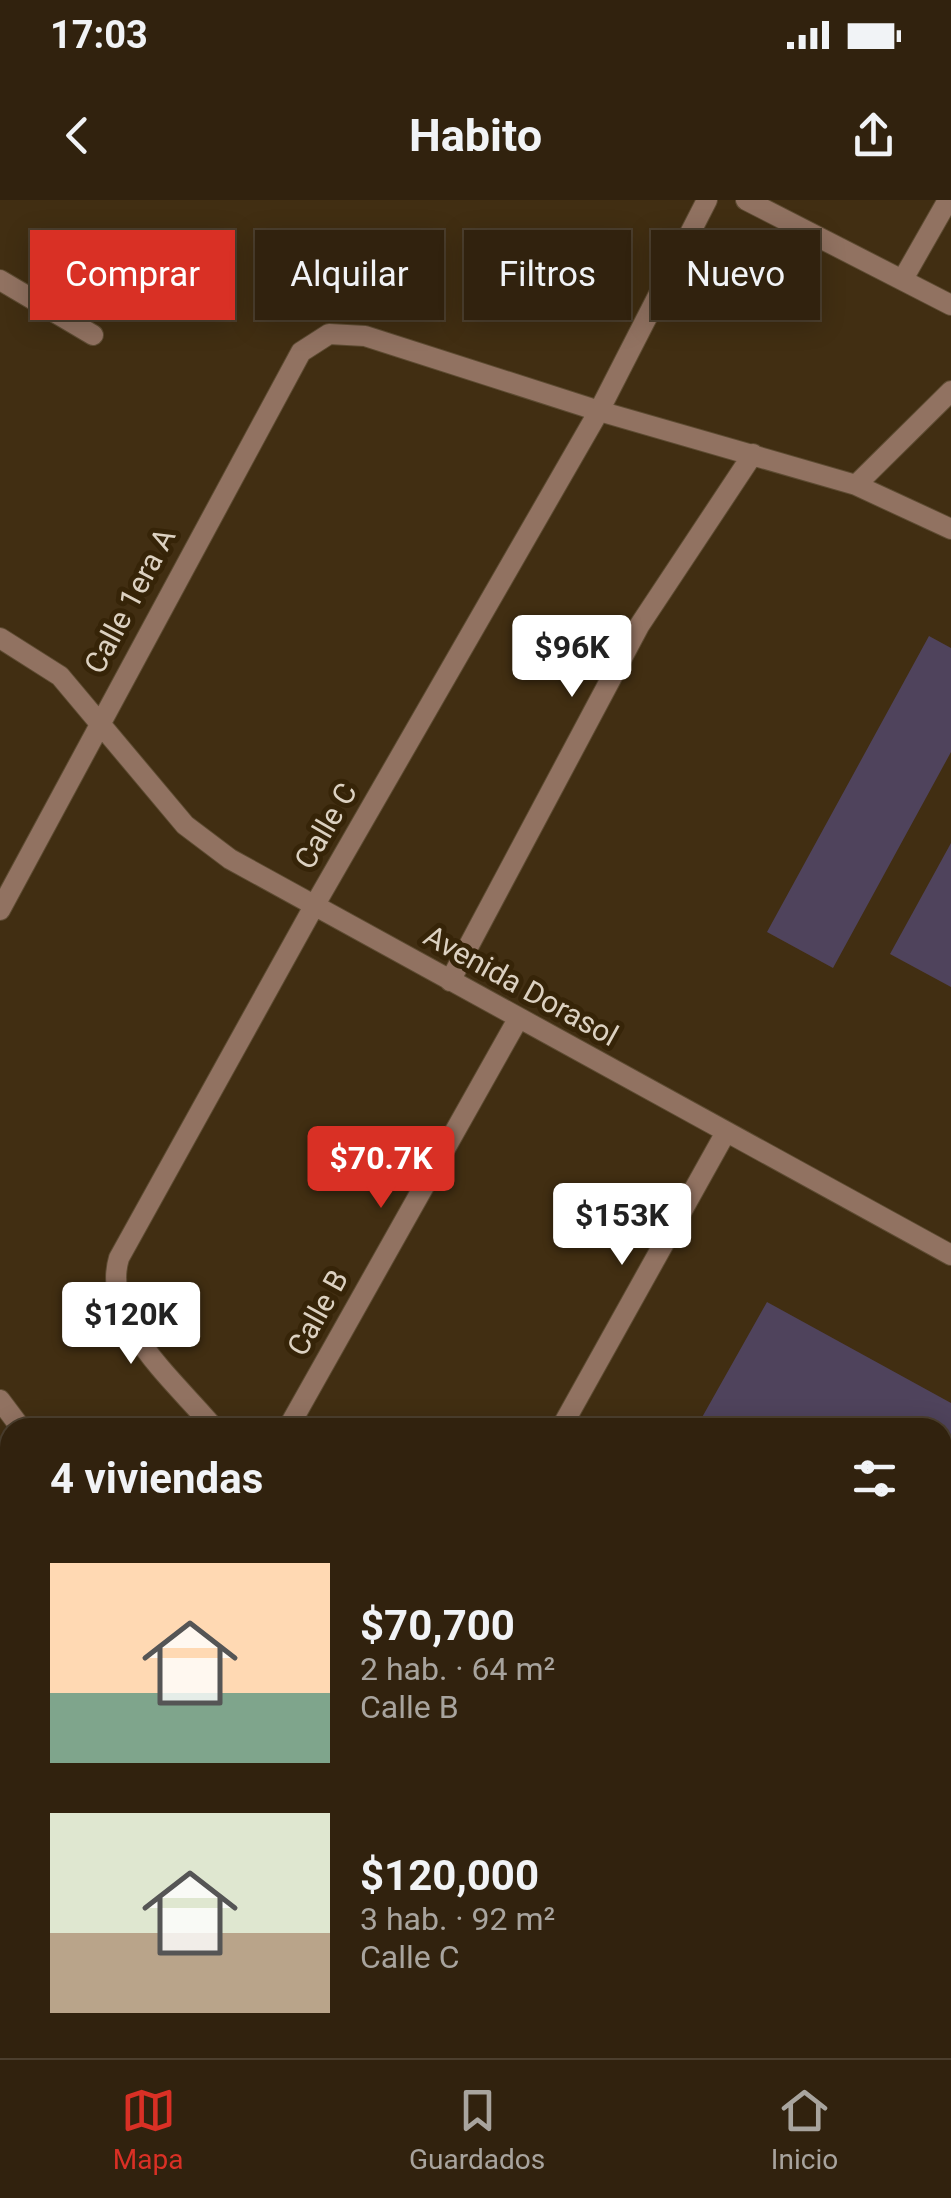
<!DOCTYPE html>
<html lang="es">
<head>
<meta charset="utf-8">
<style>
	:root { --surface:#31220e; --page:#392a17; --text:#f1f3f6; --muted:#a8a49e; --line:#4c3f2e; --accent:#d93025 }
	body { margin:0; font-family:Roboto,sans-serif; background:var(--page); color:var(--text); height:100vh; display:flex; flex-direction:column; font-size:38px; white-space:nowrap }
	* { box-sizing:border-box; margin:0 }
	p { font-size:32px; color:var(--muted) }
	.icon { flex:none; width:55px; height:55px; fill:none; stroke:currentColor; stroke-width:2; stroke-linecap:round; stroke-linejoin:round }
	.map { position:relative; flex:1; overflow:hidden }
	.drawer { position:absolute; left:0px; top:1218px; width:952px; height:642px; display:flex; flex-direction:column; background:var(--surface); border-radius:30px 30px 0 0; box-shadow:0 5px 25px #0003,0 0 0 2px var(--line) }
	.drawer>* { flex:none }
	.top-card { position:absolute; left:30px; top:30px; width:892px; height:90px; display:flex; gap:20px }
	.price { position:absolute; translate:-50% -85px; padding:0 22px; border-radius:10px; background:#fff; color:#222; font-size:32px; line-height:65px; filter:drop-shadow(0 2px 5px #0008) }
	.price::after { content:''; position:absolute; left:50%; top:60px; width:30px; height:22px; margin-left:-15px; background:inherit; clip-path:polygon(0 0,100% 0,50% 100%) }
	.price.active { background:var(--accent); color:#fff }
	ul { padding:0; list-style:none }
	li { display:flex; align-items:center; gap:30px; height:250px; padding:0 50px }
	li span { display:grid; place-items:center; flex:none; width:280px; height:200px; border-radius:0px; color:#555 }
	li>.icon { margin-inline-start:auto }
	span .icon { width:120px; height:120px; fill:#fffc; stroke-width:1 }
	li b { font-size:42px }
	h2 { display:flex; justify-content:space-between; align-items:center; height:120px; padding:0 50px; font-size:42px }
	.pill { padding:0 35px; border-radius:0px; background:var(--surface); box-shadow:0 5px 25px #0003,0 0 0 2px var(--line); font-size:35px; line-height:90px }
	.pill.active { background:var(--accent); color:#fff }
	.status { display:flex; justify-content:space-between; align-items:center; height:70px; padding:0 50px; background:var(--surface); direction:ltr }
	.status svg { height:28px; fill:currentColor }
	header { display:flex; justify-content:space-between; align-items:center; height:130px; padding:0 50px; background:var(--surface); font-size:45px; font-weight:700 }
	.tabs { display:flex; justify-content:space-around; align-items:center; height:140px; border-top:2px solid var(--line); background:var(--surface); font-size:28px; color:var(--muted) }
	.tabs a { display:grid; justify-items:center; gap:5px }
	.tabs .active { color:var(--accent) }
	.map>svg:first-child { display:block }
	.building { fill:#4f435c }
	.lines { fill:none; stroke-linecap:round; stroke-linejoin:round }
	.service-casing { stroke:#5d4b32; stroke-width:16 }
	.minor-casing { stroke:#5d4b32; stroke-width:22 }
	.primary-casing { stroke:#5d4b32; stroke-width:28 }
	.service { stroke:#917261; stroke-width:14 }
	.minor { stroke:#917261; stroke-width:20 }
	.primary { stroke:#efb18c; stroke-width:25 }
	.rail { stroke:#b9ac99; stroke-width:8; stroke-dasharray:18 18; stroke-linecap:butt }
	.labels { text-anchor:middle; stroke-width:10; stroke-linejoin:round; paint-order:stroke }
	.street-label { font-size:30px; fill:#dcd1c1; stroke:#362408 }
</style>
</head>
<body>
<div class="status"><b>17:03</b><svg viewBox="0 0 49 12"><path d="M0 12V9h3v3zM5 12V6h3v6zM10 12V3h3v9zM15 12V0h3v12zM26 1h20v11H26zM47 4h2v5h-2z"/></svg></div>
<header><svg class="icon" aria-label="back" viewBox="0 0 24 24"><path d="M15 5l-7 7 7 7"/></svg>Habito<svg class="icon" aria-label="share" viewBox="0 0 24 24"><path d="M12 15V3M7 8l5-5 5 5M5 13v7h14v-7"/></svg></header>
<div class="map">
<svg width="951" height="1858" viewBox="0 0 951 1858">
	<rect width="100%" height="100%" fill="#412e12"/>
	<path class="building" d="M 929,436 L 951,448 L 951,552 L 833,768 L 767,732 Z
		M 951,643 L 951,787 L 890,754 Z
		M 767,1102 L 951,1203 L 951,1301 L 942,1305 L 942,1228 L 696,1228 Z
		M 942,1360 L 951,1378 L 951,1438 L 942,1442 Z"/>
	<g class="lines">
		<defs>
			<path id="service" d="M 942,1452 L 951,1448
				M 0,1531 L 10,1524
				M 0,1700 L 10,1692
				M 192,1850 L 195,1858"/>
			<path id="minor" d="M 746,0 L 951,105
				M 903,79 L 948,0
				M 0,80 L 93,135
				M 856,285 L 951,191
				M 0,438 L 60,476 L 185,625 L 230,659 L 951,1055
				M 0,710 L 301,152 L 329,134 L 365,136 L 599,211 L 856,285 L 951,329
				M 450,781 L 639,426 L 753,254
				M 0,1200 L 21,1228
				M 214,1228 C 177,1183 100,1120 119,1058 L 313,708 L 599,211 L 707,0
				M 288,1228 L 518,819
				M 561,1228 L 726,932"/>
			<path id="primary" d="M 942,1548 L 951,1544
				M 942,1618 L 951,1614
				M 250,1858 L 268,1850
				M 465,1858 L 475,1850"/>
		</defs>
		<use href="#service" class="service-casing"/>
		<use href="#minor" class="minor-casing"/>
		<use href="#primary" class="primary-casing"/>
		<use href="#service" class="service"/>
		<use href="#minor" class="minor"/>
		<use href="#primary" class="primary"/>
		<path class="rail" d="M 942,1575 L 951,1571
			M 942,1597 L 951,1593
			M 335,1858 L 352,1850
			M 385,1858 L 401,1850"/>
	</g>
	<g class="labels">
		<g class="street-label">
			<text transform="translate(130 401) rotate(-62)" y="10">Calle 1era A</text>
			<text transform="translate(326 626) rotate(-60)" y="10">Calle C</text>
			<text transform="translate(521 786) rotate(29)" y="10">Avenida Dorasol</text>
			<text transform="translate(318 1113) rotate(-61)" y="10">Calle B</text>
		</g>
	</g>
</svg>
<b class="price" style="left:572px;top:500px">$96K</b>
<b class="price active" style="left:381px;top:1011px">$70.7K</b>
<b class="price" style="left:622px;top:1068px">$153K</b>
<b class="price" style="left:131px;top:1167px">$120K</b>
<div class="top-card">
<a class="pill active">Comprar</a>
<a class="pill">Alquilar</a>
<a class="pill">Filtros</a>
<a class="pill">Nuevo</a>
</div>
<section class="drawer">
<h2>4 viviendas<svg class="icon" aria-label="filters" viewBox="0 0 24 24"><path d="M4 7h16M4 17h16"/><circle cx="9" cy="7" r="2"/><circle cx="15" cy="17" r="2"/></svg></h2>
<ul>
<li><span style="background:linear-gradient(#ffd9b3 65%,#7fa58c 0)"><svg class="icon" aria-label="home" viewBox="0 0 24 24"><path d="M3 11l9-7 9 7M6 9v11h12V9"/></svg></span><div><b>$70,700</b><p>2 hab. · 64 m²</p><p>Calle B</p></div></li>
<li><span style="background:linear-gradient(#dfe7d0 60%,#b9a48a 0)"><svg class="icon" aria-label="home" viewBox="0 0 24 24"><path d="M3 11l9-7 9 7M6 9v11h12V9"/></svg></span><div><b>$120,000</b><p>3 hab. · 92 m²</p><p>Calle C</p></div></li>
</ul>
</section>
</div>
<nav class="tabs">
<a class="active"><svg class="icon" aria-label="map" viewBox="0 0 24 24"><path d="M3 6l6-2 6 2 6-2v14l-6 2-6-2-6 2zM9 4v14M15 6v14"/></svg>Mapa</a>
<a><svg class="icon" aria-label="saved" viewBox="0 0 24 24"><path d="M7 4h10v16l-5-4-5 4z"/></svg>Guardados</a>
<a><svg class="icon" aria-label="home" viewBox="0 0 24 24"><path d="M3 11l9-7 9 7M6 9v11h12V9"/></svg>Inicio</a>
</nav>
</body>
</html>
